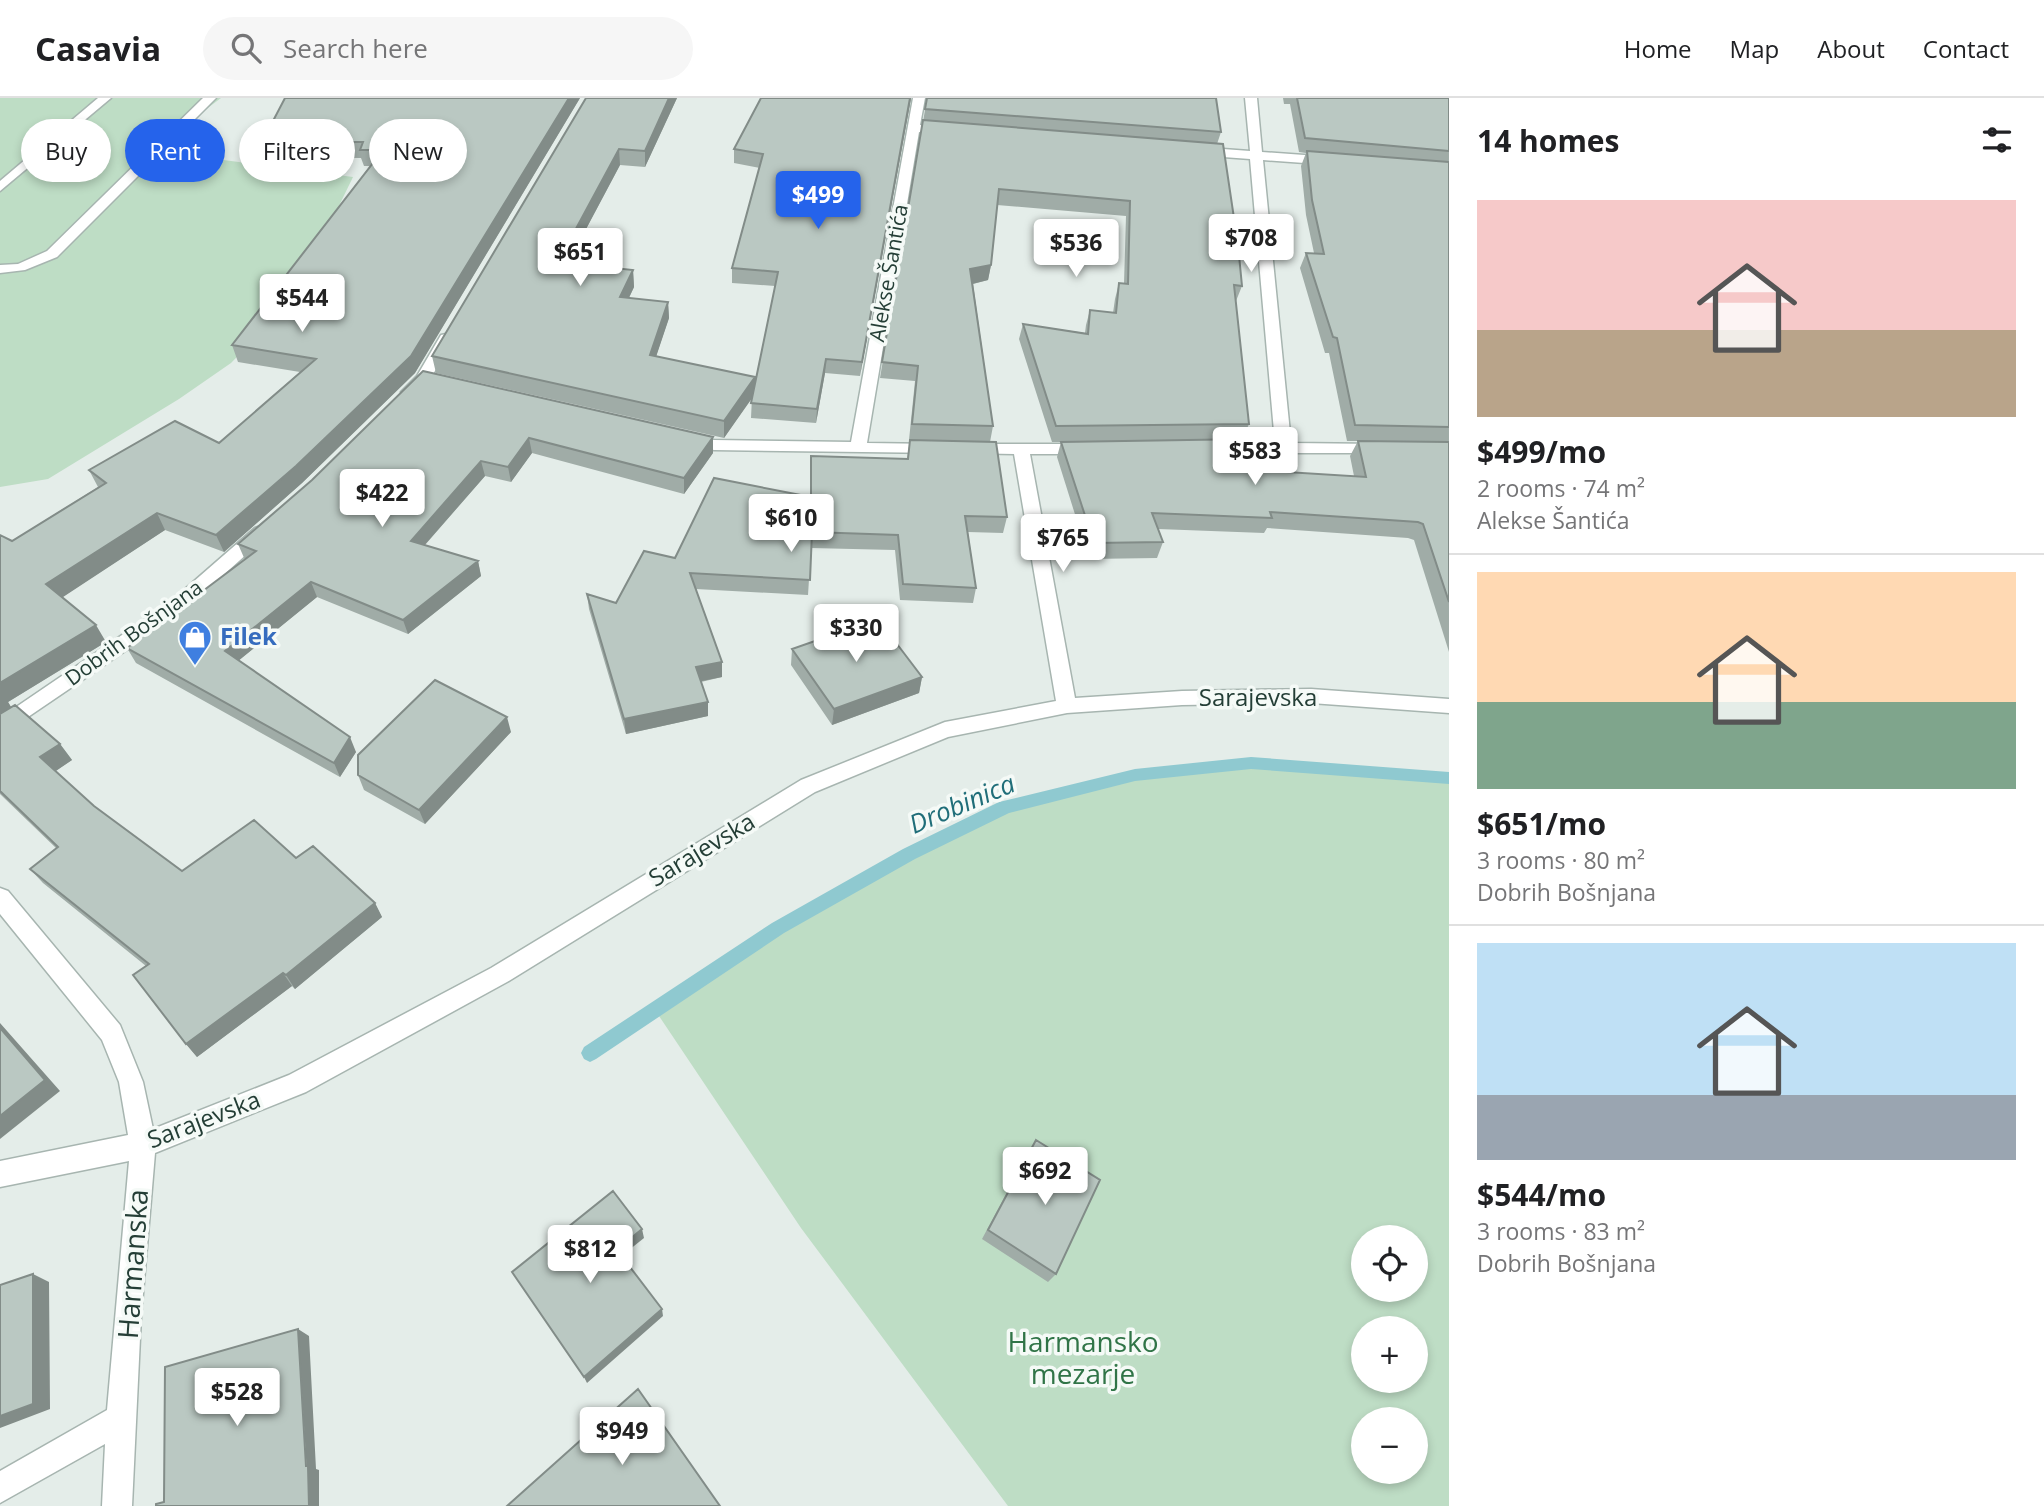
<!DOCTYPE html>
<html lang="en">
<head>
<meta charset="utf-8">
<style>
	:root { --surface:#fff; --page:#f6f6f6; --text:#202124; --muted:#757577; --line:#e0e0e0; --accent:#2563eb }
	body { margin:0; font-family:"Open Sans",sans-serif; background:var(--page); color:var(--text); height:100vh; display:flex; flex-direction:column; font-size:26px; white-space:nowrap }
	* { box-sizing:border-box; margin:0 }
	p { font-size:23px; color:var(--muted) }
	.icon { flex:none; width:38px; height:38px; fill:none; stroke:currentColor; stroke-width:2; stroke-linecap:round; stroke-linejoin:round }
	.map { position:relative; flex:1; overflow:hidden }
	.panel { display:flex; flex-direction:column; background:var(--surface); width:595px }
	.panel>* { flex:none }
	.guide { position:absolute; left:21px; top:21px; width:665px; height:63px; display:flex; gap:14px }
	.controls { position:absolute; left:1351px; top:1127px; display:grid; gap:14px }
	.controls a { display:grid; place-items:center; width:77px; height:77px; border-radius:50%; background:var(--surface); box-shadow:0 4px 10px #0003; font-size:35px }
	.price { position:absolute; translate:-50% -60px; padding:0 16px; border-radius:7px; background:#fff; color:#222; font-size:23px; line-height:46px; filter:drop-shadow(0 2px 4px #0008) }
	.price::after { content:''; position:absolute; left:50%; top:42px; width:21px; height:16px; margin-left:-10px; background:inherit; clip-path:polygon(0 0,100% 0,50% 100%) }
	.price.on { background:var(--accent); color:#fff }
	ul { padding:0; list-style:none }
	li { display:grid; align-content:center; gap:14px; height:371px; padding:0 28px }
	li+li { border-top:2px solid var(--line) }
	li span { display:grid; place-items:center; height:217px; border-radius:0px; color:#555 }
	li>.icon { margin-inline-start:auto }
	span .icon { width:126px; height:126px; fill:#fffc; stroke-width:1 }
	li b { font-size:30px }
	h2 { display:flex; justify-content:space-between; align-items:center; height:84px; padding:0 28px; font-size:30px }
	.pill { padding:0 24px; border-radius:32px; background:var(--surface); box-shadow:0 4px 10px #0003; font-size:24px; line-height:63px }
	.pill.on { background:var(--accent); color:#fff }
	header { display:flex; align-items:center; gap:42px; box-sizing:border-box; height:98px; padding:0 35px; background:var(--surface); border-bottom:2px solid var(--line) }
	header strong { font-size:33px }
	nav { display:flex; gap:38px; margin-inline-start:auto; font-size:24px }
	.search { width:490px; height:63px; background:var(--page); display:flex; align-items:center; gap:18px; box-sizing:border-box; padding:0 24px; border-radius:38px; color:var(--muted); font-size:26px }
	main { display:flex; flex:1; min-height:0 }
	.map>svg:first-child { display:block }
	.green { fill:#beddc5; fill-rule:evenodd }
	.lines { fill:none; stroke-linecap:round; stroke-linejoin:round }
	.stream { fill:#8fc9d0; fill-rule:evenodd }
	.minor-casing { stroke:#a7b5b0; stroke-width:3 }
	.minor { fill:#fff; fill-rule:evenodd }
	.wall { fill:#a0aca7 }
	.shaded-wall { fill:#828c88 }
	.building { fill:#bac8c2; stroke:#828c88; stroke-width:2 }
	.labels { text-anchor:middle; stroke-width:7; stroke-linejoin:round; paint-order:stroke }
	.far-street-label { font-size:21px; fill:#243e36; stroke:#f5faf7 }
	.shop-label { font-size:24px; font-weight:bold; fill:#366cbe; stroke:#f5faf7; text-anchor:start }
	.street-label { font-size:24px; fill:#243e36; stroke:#f5faf7 }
	.water-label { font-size:26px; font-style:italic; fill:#206e79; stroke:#f5faf7 }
	.near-street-label { font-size:28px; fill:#243e36; stroke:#f5faf7 }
	.near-park-label { font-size:28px; fill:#307447; stroke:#f5faf7 }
</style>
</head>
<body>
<header>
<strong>Casavia</strong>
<div class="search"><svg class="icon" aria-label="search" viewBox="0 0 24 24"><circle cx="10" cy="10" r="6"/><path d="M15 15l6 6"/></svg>Search here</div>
<nav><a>Home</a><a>Map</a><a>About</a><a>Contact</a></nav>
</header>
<main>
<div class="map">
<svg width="1449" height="1408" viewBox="0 0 1449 1408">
	<rect width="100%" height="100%" fill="#e4ede9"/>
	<path class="green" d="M 0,0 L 221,0 L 176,34 L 185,57 L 353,79 L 294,200 L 231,265 L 179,301 L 48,381 L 0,389 Z
		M 1250,665 L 1449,680 L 1449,1408 L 1008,1408 L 801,1130 L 655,912 L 778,830 L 908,756 L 1005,709 L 1135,677 ZM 1363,1139 L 1416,1139 L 1416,1192 L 1363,1192 ZM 1363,1230 L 1416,1230 L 1416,1283 L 1363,1283 ZM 1363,1321 L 1416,1321 L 1416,1374 L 1363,1374 Z"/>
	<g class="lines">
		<path class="stream" d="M 1251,659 L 1449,674 L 1449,686 L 1251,671 L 1135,683 L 1009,715 L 915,761 L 784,835 L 596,961 L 590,964 L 584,961 L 581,955 L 584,949 L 772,825 L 903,751 L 999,704 L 1135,671 Z"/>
		<defs>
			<path id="minor" d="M 98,0 L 111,0 L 0,93 L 0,83 Z
				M 203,0 L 216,0 L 57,159 L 25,172 L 0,175 L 0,167 L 18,166 L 47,153 Z
				M 913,0 L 925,0 L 920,27 L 948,29 L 954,33 L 948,37 L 919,34 L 867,345 L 936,346 L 942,347 L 942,355 L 714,352 L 679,345 L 679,337 L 714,342 L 851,344 Z
				M 1245,0 L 1257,0 L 1262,54 L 1332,59 L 1338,63 L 1332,67 L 1263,62 L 1291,345 L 1380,346 L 1386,347 L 1386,355 L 1224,355 L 1216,350 L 1224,345 L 1275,345 L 1250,61 L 1196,57 L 1190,53 L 1196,49 L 1250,53 Z
				M 446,236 L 453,240 L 431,280 L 414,297 L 404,297 L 401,294 L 417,278 L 441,237 Z
				M 968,346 L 1086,346 L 1094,351 L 1086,356 L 1030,356 L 1075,600 L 1182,593 L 1311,591 L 1449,601 L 1449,615 L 1311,605 L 1182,607 L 1067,615 L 948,639 L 815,694 L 507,884 L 306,994 L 155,1055 L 141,1219 L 132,1408 L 102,1408 L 105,1346 L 0,1405 L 0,1373 L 107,1312 L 129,1063 L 0,1089 L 0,1063 L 128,1037 L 119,984 L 102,942 L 0,816 L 0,790 L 8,793 L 120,927 L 143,984 L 153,1031 L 289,977 L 491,870 L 801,682 L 945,624 L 1056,603 L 1014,356 L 962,355 L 962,347 Z
				M 261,428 L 270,434 L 267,438 L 181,515 L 0,638 L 0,620 L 169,505 L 255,430 Z"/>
		</defs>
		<use href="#minor" class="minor-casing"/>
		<use href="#minor" class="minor"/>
	</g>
	<path class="wall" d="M 285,0 L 580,0 L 415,275 L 302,385 L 224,454 L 165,432 L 62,499 L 106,544 L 8,604 L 11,609 L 60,646 L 72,662 L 55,673 L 94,708 L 182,773 L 296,760 L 375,805 L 382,819 L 295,891 L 292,888 L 197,959 L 186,946 L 146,868 L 43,785 L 30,771 L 56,750 L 0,696 L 0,437 L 12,443 L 98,389 L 89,372 L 219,345 L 300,274 L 238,264 L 232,247 L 370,68 L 364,68 L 361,60 L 267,59 L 262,44 Z
		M 586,0 L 677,0 L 645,69 L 620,67 L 568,165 L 633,172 L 634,189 L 629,200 L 668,204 L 669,220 L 656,258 L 755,286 L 775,188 L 732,185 L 732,170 L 760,70 L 734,65 L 734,51 L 911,0 L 860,278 L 825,275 L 816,325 L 751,320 L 752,299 L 724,340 L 436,275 L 432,258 Z
		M 927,0 L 1221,34 L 1217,46 L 1242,188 L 1236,203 L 1249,326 L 1242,342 L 1254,372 L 1354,378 L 1350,358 L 1358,343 L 1347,343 L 1329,255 L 1325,255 L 1300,170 L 1306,155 L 1314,155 L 1306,117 L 1301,68 L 1306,55 L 1299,54 L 1290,6 L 1284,6 L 1283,0 L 1449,0 L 1449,554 L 1414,442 L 1408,440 L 1267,430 L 1264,435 L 1158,431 L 1163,444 L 1157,460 L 1089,461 L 1057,359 L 1061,344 L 1052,344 L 1019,241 L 1023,226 L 1085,235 L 1086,227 L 1090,212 L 1113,215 L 1115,201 L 1119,185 L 1124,186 L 1126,118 L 997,107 L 991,167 L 988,182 L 973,186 L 993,328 L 990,344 L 1007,419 L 1003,435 L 968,434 L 976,490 L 973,505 L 900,502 L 895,452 L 811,450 L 808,497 L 696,491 L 722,564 L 722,579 L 701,584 L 708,604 L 708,618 L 626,636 L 589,511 L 587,496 L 616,505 L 675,460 L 810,399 L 811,358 L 907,361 L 910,342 L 916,342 L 909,342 L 915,283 L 880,280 Z
		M 423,273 L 713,355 L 684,396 L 532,355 L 511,384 L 485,378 L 425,447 L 478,463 L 481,478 L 408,536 L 317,499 L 239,562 L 356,654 L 340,679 L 136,565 L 127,550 L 245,462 L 238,446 L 312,382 Z
		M 792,551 L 922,579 L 919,595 L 832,627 L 791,567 Z
		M 511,634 L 425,726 L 364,692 L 358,677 Z
		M 1036,1042 L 1056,1176 L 1048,1184 L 982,1141 L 1029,1053 Z"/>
	<path class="shaded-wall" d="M 569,0 L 580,0 L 415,275 L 302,385 L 224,454 L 216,437 Z
		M 669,0 L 677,0 L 645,69 L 645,53 Z
		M 910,0 L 911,0 L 860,278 L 862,264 Z
		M 619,51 L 620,67 L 560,180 L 558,164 Z
		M 991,167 L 988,182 L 968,187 L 970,171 Z
		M 633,172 L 634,189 L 621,216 L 620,199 Z
		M 668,204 L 669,220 L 651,274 L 650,257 Z
		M 826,261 L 825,275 L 816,325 L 817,311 Z
		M 755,279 L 755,296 L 724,340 L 724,323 Z
		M 713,339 L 713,355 L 684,396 L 684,380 Z
		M 529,340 L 532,355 L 511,384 L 508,369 Z
		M 481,363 L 485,378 L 415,458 L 411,443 Z
		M 157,415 L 165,432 L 57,503 L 46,486 Z
		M 478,463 L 481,478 L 408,536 L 403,522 Z
		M 311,484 L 317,499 L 232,568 L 225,553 Z
		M 96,527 L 106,544 L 8,604 L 11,609 L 0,618 L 0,585 Z
		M 722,564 L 722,579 L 697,584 L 696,569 Z
		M 922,579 L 919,595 L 832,627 L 834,611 Z
		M 708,604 L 708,618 L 626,636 L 624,621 Z
		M 507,619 L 511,634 L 425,726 L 419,712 Z
		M 350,639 L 356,654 L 340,679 L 334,665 Z
		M 60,646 L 72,662 L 53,675 L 40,659 Z
		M 375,805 L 382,819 L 295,891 L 286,877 Z
		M 283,875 L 292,888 L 197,959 L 186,946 Z
		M 0,925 L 60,993 L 0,1041 Z
		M 642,1131 L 644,1140 L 619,1160 L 617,1152 Z
		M 33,1176 L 49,1184 L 50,1311 L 0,1330 L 0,1318 Z
		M 662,1211 L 663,1218 L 587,1285 L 584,1279 Z
		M 298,1231 L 309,1238 L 316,1371 L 319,1372 L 319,1408 L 309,1408 Z"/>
	<path class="building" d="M 285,0 L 569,0 L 411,258 L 296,368 L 216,437 L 157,415 L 46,486 L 96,527 L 0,585 L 0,437 L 12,443 L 106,385 L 89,372 L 175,323 L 219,345 L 316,261 L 232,247 L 383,52 L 360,52 L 363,44 L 262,44 Z
		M 586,0 L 669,0 L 645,53 L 619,51 L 558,164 L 633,172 L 620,199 L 668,204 L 650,257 L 755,279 L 724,323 L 432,258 Z
		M 761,0 L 910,0 L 862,264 L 826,261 L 817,311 L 751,305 L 778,174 L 732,170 L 763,56 L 734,51 Z
		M 927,0 L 1216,0 L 1221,34 L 925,11 Z
		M 1297,0 L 1449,0 L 1449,53 L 1305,40 Z
		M 923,22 L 1223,46 L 1238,147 L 1242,188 L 1234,187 L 1249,326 L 1056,328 L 1023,226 L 1088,236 L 1090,212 L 1116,215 L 1119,185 L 1128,186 L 1130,103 L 999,91 L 991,167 L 970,171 L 993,328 L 912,326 L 918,268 L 882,264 Z
		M 1307,53 L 1449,64 L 1449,329 L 1355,327 L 1337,240 L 1333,239 L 1306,155 L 1324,156 L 1312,102 Z
		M 423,273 L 713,339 L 684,380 L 529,340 L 508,369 L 481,363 L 411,443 L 478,463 L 403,522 L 311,484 L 225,553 L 350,639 L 334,665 L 127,550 L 256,453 L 238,446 L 312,382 Z
		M 1251,341 L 1254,372 L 1366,379 L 1358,343 L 1449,344 L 1449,504 L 1423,426 L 1418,424 L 1270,414 L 1272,420 L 1152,415 L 1163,444 L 1094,445 L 1061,344 Z
		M 910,342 L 996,344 L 1007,419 L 965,418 L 976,490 L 903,486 L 898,437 L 812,434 L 810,482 L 690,475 L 722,564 L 696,569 L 708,604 L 624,621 L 587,496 L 616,505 L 644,453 L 675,460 L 714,380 L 811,399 L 811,358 L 908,361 Z
		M 878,521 L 922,579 L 834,611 L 792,551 Z
		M 435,582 L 507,619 L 419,712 L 358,677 L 358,657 Z
		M 15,607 L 60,646 L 40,659 L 94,708 L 182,773 L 254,722 L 296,760 L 313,748 L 375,805 L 286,877 L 283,875 L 186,946 L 133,877 L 149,866 L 30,771 L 58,749 L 0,693 L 0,616 Z
		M 0,930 L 45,982 L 0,1018 Z
		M 1036,1042 L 1100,1082 L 1056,1176 L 988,1132 Z
		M 613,1093 L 642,1131 L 617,1152 L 662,1211 L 584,1279 L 512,1174 Z
		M 33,1176 L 33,1306 L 0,1318 L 0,1187 Z
		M 298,1231 L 306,1368 L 308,1368 L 309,1408 L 156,1408 L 156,1406 L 164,1404 L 165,1269 Z
		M 638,1291 L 720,1408 L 507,1408 Z"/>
	<defs>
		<symbol id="shop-pin" viewBox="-11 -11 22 30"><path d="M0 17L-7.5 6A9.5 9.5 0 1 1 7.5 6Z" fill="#3f7fe0" stroke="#f5faf7"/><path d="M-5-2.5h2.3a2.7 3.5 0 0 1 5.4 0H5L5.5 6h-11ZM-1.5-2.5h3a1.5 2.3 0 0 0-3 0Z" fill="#fff"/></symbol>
	</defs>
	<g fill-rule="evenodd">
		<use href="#shop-pin" x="176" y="520" width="38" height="52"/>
	</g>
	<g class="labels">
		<g class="far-street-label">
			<text transform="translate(889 175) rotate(-80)" y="7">Alekse Šantića</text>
			<text transform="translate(134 535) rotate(-36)" y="7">Dobrih Bošnjana</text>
		</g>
		<g class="shop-label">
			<text x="220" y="547">Filek</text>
		</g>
		<g class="street-label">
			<text x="1258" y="608">Sarajevska</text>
			<text transform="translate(702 752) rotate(-31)" y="8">Sarajevska</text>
			<text transform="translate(204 1022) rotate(-21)" y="8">Sarajevska</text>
		</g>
		<g class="water-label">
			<text transform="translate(962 706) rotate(-23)" y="9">Drobinica</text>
		</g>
		<g class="near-street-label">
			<text transform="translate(133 1166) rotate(-86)" y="10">Harmanska</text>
		</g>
		<g class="near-park-label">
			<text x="1083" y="1254">Harmansko<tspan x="1083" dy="32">mezarje</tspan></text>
		</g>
	</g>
</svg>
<div class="controls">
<a><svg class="icon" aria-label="locate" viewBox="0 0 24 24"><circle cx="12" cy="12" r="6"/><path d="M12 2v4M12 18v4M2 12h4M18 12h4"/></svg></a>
<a>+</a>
<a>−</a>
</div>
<b class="price on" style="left:818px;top:133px">$499</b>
<b class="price" style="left:1251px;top:176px">$708</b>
<b class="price" style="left:1076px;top:181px">$536</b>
<b class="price" style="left:580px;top:190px">$651</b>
<b class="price" style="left:302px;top:236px">$544</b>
<b class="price" style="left:1255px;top:389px">$583</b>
<b class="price" style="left:382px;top:431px">$422</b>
<b class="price" style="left:791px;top:456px">$610</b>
<b class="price" style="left:1063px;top:476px">$765</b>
<b class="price" style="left:856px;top:566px">$330</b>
<b class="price" style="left:1045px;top:1109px">$692</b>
<b class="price" style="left:590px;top:1187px">$812</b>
<b class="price" style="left:237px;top:1330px">$528</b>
<b class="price" style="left:622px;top:1369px">$949</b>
<div class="guide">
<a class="pill">Buy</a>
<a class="pill on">Rent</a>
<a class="pill">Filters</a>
<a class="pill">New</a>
</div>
</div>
<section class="panel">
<h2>14 homes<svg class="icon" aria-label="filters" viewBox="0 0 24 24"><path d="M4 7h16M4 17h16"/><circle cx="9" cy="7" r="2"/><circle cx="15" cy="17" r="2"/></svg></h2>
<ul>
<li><span style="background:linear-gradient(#f6c9c9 60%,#b9a48a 0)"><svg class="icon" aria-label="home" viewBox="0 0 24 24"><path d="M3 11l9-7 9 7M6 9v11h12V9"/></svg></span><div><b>$499/mo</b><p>2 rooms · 74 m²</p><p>Alekse Šantića</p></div></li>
<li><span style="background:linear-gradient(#ffd9b3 60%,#7fa58c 0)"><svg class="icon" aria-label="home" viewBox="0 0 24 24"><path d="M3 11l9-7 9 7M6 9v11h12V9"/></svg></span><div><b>$651/mo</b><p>3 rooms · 80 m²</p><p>Dobrih Bošnjana</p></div></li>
<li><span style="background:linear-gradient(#bfe0f5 70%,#9aa5b1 0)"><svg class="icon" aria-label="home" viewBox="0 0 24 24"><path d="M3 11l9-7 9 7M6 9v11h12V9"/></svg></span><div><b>$544/mo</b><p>3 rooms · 83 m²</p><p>Dobrih Bošnjana</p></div></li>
</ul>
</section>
</main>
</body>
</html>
